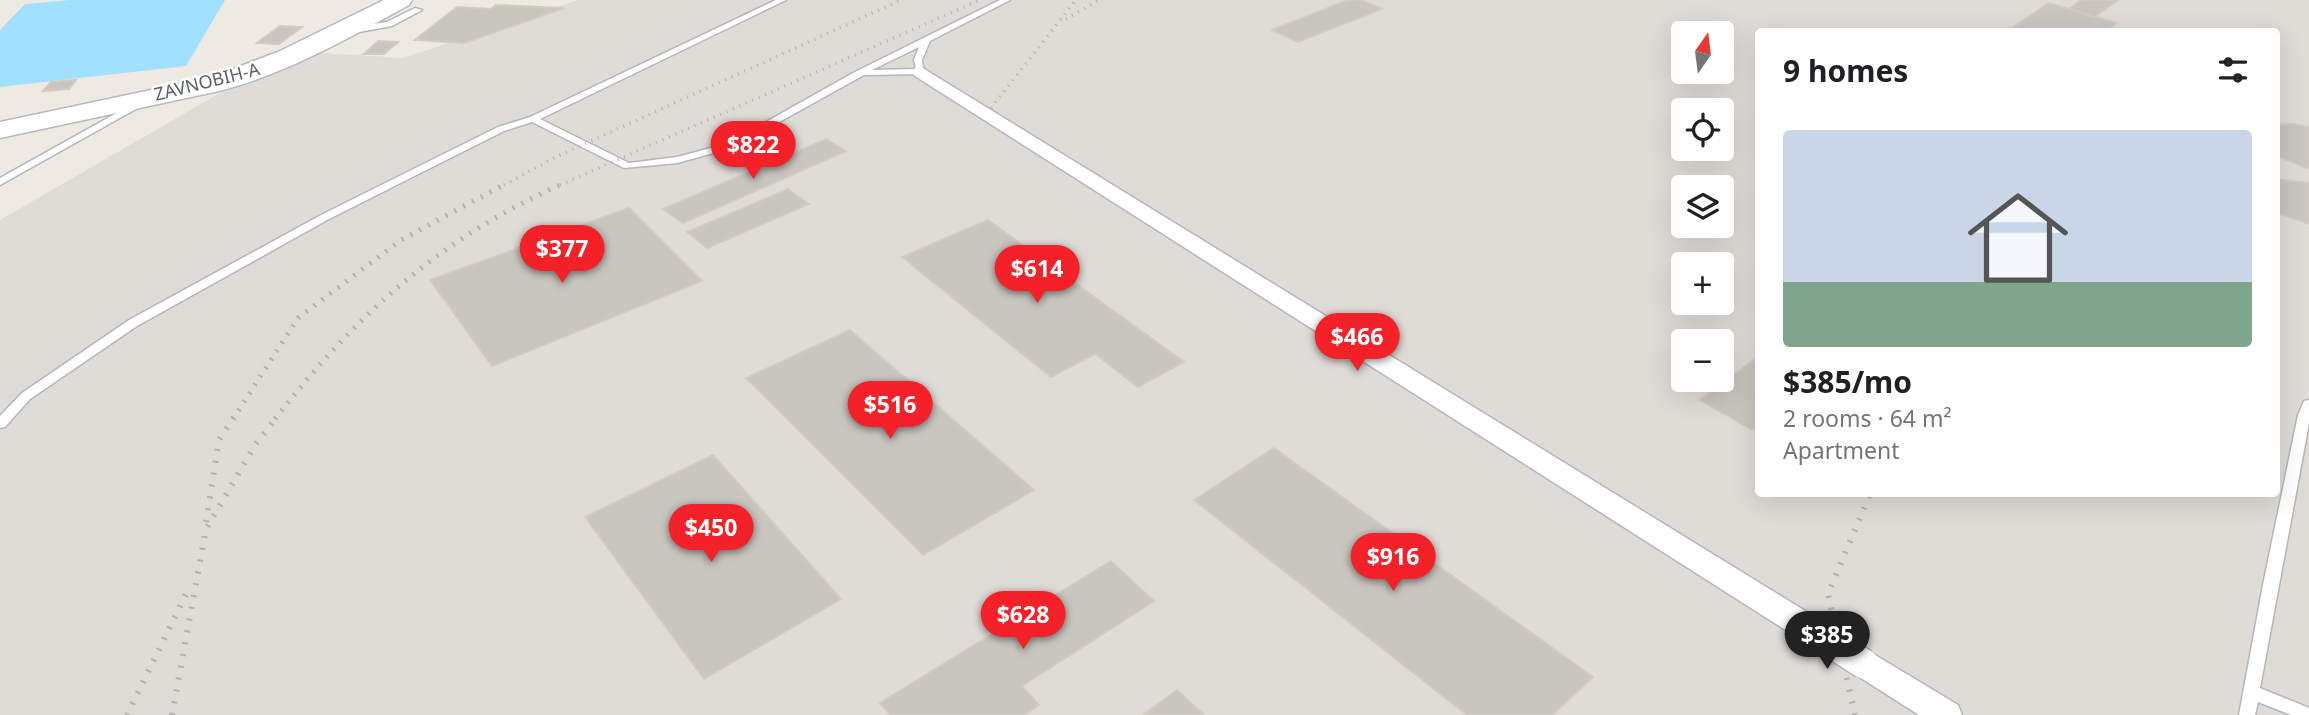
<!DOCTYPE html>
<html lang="en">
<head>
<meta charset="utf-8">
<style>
	:root { --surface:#fff; --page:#f6f6f6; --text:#202124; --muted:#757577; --line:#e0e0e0; --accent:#f42228 }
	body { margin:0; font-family:"Noto Sans",sans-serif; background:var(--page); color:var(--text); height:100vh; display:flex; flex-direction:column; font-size:26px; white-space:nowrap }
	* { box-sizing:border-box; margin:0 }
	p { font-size:23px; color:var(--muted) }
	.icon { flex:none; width:38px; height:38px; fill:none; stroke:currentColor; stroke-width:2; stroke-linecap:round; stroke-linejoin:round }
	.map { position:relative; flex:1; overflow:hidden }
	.panel { position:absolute; left:1755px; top:28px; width:525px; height:469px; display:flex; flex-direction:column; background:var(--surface); border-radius:7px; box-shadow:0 7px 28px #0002 }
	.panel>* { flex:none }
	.needle { width:46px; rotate:14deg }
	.tools { position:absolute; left:1671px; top:21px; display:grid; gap:14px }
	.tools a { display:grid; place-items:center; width:63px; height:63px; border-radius:7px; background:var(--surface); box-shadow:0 7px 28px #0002; font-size:35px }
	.price { position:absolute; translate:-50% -60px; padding:0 16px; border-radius:24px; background:var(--accent); color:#fff; font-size:23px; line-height:46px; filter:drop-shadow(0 2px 4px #0008) }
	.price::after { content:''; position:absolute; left:50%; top:42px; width:21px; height:16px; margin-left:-10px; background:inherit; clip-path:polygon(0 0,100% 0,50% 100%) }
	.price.selected { background:#222; color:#fff }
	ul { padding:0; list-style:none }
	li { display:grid; align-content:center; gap:14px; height:371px; padding:0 28px }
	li+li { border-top:2px solid var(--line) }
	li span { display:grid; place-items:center; height:217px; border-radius:7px; color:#555 }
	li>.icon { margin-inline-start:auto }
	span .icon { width:126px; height:126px; fill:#fffc; stroke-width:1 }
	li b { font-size:30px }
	h2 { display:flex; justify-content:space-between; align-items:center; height:84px; padding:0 28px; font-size:30px }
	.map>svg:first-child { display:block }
	.industrial { fill:#dfdcd7; fill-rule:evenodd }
	.water { fill:#a1e0ff }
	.building { fill:#c9c5bf; stroke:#d3cbc0; stroke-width:2 }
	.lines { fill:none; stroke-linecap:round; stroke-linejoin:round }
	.lane-casing { stroke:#b3b6ba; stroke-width:3 }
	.street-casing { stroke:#b3b6ba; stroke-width:3 }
	.secondary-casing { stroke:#b6bac0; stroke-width:3 }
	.lane { fill:#fff; fill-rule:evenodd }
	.street { fill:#fff; fill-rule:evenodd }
	.secondary { fill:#fff; fill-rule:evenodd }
	.rail-far2 { stroke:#b2b3b4; stroke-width:3.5; stroke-dasharray:1 6; stroke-linecap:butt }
	.rail-far1 { stroke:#b2b3b4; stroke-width:5; stroke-dasharray:2 8; stroke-linecap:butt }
	.rail { stroke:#b2b3b4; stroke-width:6; stroke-dasharray:2 10; stroke-linecap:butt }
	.street-bridge-casing { stroke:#b3b6ba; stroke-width:32; stroke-linecap:butt }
	.street-bridge { stroke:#fff; stroke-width:29 }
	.labels { text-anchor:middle; stroke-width:5; stroke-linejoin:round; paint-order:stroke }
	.far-street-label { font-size:18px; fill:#5a6064; stroke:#fff }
</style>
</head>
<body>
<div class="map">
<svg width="2309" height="715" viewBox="0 0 2309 715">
	<rect width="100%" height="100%" fill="#eeeae2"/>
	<path class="industrial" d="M 578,0 L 2309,0 L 2309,715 L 0,715 L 0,220 L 239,82 L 321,53 L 403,58 ZM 1759,32 L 2277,32 L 2277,494 L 1759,494 ZM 1684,33 L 1722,33 L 1722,72 L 1684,72 ZM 1684,110 L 1722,110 L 1722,149 L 1684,149 ZM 1684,187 L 1722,187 L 1722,226 L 1684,226 ZM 1684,264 L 1722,264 L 1722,303 L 1684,303 ZM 1684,341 L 1722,341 L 1722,380 L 1684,380 Z"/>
	<path class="water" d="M 71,0 L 225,0 L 186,66 L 0,87 L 0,30 L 25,4 Z"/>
	<path class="building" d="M 1348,0 L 1361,0 L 1382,9 L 1298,42 L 1272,30 Z
		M 2081,0 L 2118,0 L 2095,17 L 2069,9 Z
		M 2049,3 L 2095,17 L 2117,23 L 2105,32 L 2006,32 Z
		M 496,5 L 564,8 L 464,43 L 415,40 L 457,7 L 491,9 Z
		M 280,26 L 302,27 L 279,44 L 257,43 Z
		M 378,41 L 398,42 L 384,54 L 364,54 Z
		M 76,80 L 69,89 L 43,91 L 51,82 Z
		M 2292,124 L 2309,127 L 2309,169 L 2277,156 L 2277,125 Z
		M 826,139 L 846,151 L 683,223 L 663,209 Z
		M 2277,179 L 2309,183 L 2309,224 L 2277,213 Z
		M 788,189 L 809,204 L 707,248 L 687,232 Z
		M 629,208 L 702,281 L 492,366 L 430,280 Z
		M 988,220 L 1184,362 L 1138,387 L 1095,354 L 1051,377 L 902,257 Z
		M 850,330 L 1034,490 L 923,555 L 746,378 Z
		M 1759,356 L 1759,427 L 1752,430 L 1700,400 Z
		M 1274,448 L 1593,677 L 1552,715 L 1467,715 L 1194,500 Z
		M 713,455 L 841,599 L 704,679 L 585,517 Z
		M 1111,561 L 1154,601 L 1022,686 L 1039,705 L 1024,715 L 890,715 L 880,703 Z
		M 1177,690 L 1204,715 L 1143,715 Z"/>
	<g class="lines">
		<defs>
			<path id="lane" d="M 776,0 L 786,0 L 540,119 L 629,163 L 677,157 L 711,148 L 757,127 L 853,73 L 1000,0 L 1010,0 L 930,41 L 922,60 L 924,74 L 864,75 L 763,131 L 717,152 L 677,163 L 624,168 L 532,122 L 504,131 L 329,219 L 137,326 L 30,399 L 5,427 L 0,428 L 0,416 L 22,393 L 129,320 L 321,215 L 498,127 L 530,117 ZM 919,47 L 914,60 L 916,69 L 872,70 Z
				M 415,8 L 422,10 L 392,26 L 348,34 L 344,31 L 348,28 L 387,22 Z
				M 140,100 L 145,103 L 143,105 L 0,185 L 0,178 Z
				M 2309,400 L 2309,423 L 2260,688 L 2309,708 L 2309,715 L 2291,715 L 2258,702 L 2255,715 L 2239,715 L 2263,585 L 2298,415 L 2304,401 Z"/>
			<path id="street" d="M 921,67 L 1828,625 L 1833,634 L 1828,643 L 1817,646 L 1806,643 L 915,76 L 912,72 L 915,68 Z
				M 1864,651 L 1875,655 L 1958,705 L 1962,715 L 1919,715 L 1853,673 L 1848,664 L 1853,655 Z"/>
			<path id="secondary" d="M 384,0 L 412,0 L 409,5 C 349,38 286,74 219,91 L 0,138 L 0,122 L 212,77 L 280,51 Z"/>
		</defs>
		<use href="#lane" class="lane-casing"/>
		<use href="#street" class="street-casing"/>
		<use href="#secondary" class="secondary-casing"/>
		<use href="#lane" class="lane"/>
		<use href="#street" class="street"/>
		<use href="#secondary" class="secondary"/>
		<path class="rail-far2" d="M 1066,19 L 1099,0
			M 991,108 L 1076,0
			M 504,185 L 558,156 L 901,0
			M 560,185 L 980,0"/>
		<path class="rail-far1" d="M 233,419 L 298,318 L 401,240 L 507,183
			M 275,419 C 358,313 440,238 564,183"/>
		<path class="rail" d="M 206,522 L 219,440 L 234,417
			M 127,715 L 190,586
			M 172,715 L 206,529 L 255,445 L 277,417
			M 1855,715 L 1828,594 L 1870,494"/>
		<defs>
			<path id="street-bridge" d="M 1817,634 L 1864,664"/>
		</defs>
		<use href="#street-bridge" class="street-bridge-casing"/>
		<use href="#street-bridge" class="street-bridge"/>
	</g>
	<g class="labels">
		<g class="far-street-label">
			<text transform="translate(207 82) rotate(-14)" y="6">ZAVNOBIH-A</text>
		</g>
	</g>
</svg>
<div class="tools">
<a><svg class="needle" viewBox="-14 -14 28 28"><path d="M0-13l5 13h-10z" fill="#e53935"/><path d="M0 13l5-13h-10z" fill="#757577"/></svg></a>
<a><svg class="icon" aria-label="locate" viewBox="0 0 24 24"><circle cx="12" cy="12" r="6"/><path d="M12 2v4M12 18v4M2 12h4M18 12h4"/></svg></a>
<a><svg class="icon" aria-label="layers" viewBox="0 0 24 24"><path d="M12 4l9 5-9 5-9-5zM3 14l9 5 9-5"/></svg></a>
<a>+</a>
<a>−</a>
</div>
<b class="price" style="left:753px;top:181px">$822</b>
<b class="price" style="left:562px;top:285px">$377</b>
<b class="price" style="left:1037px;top:305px">$614</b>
<b class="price" style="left:1357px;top:373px">$466</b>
<b class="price" style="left:890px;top:441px">$516</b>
<b class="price" style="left:711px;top:564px">$450</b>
<b class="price" style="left:1393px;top:593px">$916</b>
<b class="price" style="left:1023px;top:651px">$628</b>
<b class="price selected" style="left:1827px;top:671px">$385</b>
<section class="panel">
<h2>9 homes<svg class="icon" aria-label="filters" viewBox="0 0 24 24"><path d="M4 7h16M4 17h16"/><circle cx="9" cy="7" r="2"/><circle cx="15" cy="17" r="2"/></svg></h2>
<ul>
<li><span style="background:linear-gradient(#c9d6e8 70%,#7fa58c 0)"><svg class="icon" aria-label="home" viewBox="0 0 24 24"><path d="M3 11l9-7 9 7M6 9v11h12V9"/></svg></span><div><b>$385/mo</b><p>2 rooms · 64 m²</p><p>Apartment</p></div></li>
</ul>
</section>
</div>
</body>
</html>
